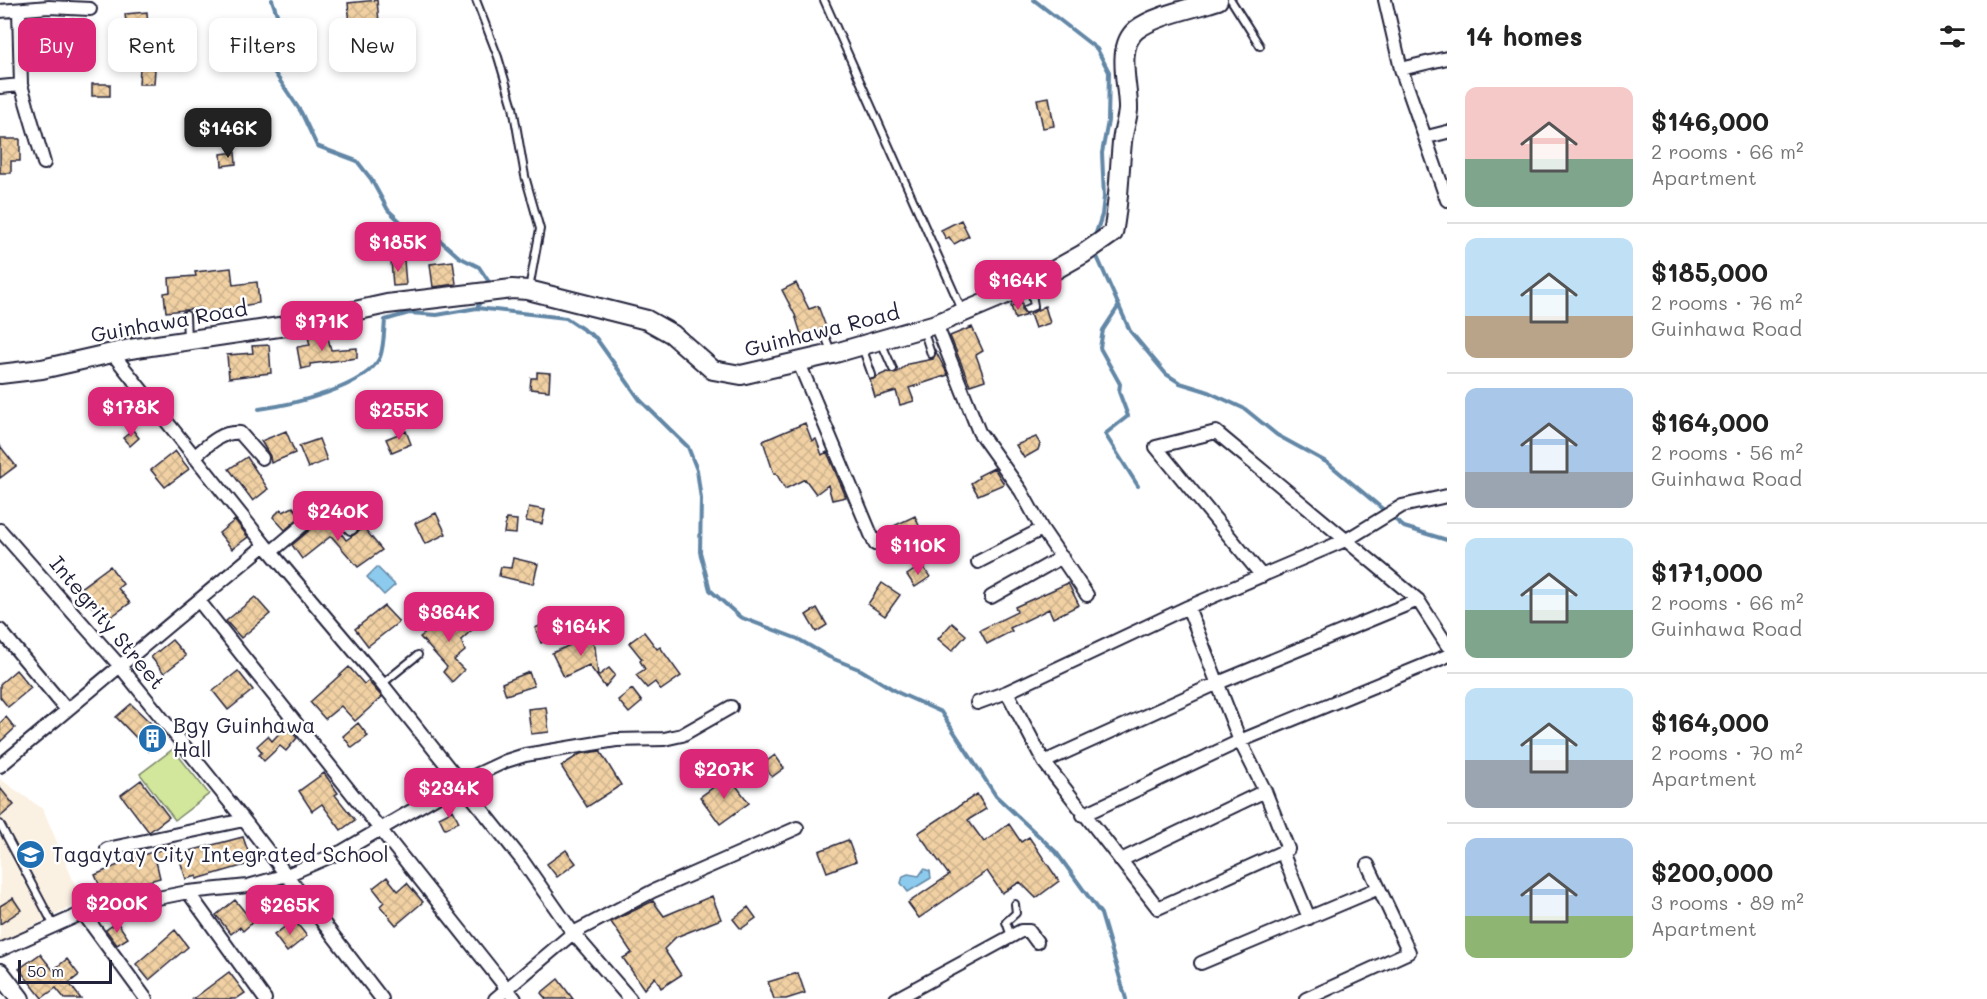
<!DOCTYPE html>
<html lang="en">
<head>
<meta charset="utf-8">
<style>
	:root { --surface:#fff; --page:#f2f2f2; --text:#222; --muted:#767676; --line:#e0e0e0; --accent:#db2777 }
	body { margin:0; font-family:Mali,sans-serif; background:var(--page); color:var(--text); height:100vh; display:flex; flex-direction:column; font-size:22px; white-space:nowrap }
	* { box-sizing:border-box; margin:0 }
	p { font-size:20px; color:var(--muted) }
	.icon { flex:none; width:33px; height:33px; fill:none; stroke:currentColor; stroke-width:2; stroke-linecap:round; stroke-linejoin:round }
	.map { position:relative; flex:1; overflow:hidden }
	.side { display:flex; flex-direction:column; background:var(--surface); width:540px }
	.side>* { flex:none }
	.top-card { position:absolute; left:18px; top:18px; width:570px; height:54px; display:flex; gap:12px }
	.scale { position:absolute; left:18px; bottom:15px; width:94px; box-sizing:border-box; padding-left:6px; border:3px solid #22223b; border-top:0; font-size:16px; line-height:21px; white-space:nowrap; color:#22223b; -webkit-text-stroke:4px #fff; paint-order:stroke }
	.price { position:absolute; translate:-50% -51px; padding:0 14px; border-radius:12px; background:var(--accent); color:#fff; font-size:20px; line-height:39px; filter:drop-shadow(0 2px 3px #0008) }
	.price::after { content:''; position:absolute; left:50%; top:36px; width:18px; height:14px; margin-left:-9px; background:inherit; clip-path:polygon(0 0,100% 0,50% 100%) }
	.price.active { background:#222; color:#fff }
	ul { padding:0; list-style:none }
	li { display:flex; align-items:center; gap:18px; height:150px; padding:0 18px }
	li+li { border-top:2px solid var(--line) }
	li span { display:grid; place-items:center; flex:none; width:168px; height:120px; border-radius:12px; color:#555 }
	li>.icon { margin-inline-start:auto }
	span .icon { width:72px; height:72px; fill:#fffc; stroke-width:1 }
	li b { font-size:26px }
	h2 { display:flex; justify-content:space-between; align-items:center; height:72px; padding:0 18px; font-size:26px }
	.pill { padding:0 21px; border-radius:12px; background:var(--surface); box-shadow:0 3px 9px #0003; font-size:21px; line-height:54px }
	.pill.active { background:var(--accent); color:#fff }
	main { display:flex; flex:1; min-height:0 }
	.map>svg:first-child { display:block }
	.built { fill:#fbf1e3 }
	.grass { fill:#d2e79b; stroke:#7a846b; stroke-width:1.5 }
	.water { fill:#8ccbed; stroke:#6287a6; stroke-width:1.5 }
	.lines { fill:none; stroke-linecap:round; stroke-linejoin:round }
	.stream { stroke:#6287a6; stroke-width:4 }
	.building { fill:url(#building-cross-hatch); stroke:#22223b; stroke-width:1.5 }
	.lane-casing { stroke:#22223b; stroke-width:10 }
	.street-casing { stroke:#22223b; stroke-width:16 }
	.secondary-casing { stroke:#22223b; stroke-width:22 }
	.lane { stroke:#fff; stroke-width:6 }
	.street { stroke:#fff; stroke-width:12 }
	.secondary { stroke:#fff; stroke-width:18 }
	.labels { text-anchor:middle; stroke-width:5; stroke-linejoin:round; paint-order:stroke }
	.street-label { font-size:21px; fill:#22223b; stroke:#fff }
	.poi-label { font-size:21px; fill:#22223b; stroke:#fff; text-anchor:start }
</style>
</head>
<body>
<main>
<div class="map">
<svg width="1447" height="999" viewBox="0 0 1447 999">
	<defs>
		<pattern id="building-cross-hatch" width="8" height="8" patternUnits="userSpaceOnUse" patternTransform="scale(1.5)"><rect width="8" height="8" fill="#f1d1a3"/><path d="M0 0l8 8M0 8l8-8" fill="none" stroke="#ceb38d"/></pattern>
	</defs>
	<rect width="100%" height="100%" fill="#fff"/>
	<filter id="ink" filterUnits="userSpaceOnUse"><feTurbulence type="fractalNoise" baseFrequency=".0167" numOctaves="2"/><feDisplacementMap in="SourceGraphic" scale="12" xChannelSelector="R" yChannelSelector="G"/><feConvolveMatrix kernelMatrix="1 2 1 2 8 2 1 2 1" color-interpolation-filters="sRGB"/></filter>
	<g filter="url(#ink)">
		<path class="built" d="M 0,779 L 43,809 L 82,901 L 0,943 Z"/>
		<path class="grass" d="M 173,749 L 209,794 L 175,820 L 140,774 Z"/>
		<path class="water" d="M 377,567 L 395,585 L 384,595 L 367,577 Z
			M 924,869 L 930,871 L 931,878 L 908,892 L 901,883 L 903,876 L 908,874 L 919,876 Z"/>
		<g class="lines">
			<path class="stream" d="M 272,0 L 279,20 L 271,50 L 274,72 L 301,112 L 317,146 L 357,161 L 371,179 L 388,210 L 405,226 L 425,231 L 442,242 L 459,257 L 479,267 L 489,282 L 487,287
				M 1034,0 L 1097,49 L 1109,72 L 1108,121 L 1102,153 L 1104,197 L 1102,215 L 1094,239
				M 1095,252 L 1130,331 L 1166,374 L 1180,383 L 1206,391 L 1245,409 L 1277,435 L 1328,463 L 1404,527 L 1447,540
				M 1118,307 L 1103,330 L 1100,348 L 1120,384 L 1119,392 L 1128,416 L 1105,434 L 1138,486
				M 477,308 L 566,318 L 596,338 L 640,400 L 688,447 L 697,470 L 701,499 L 700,552 L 710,590 L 740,617 L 798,639 L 829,657 L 861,670 L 899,693 L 941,712 L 996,796 L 1056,852 L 1101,914 L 1126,999
				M 259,409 C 290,405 366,388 380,357 C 384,346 384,331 385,320 L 409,313 L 437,315 L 477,308 L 481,300"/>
		</g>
		<path class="building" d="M 377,0 L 379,22 L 350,25 L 348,3 Z
			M 147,12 L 148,29 L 127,31 L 125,14 Z
			M 55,49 L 56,64 L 40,65 L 40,50 Z
			M 140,68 L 155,69 L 154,84 L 139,84 Z
			M 92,84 L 110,84 L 110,96 L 92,96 Z
			M 1049,97 L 1054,126 L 1043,128 L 1037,99 Z
			M 0,139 L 20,139 L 20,161 L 11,161 L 11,173 L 0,173 Z
			M 235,152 L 236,164 L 222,166 L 221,154 Z
			M 961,220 L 969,236 L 954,244 L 949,237 L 946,239 L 941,230 Z
			M 404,260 L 406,285 L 393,286 L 391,261 Z
			M 453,261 L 456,284 L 433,287 L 430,264 Z
			M 231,268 L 233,285 L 257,282 L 259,303 L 202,313 L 202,308 L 166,312 L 164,293 L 170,292 L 169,278 L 196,276 L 195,272 Z
			M 796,283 L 809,309 L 818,306 L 826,327 L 802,337 L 795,315 L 782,290 Z
			M 1022,302 L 1022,310 L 1027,315 L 1015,319 L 1011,306 Z
			M 1045,306 L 1050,323 L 1035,328 L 1030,314 Z
			M 133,325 L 135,337 L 119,340 L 117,327 Z
			M 972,327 L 983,351 L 976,355 L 985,380 L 970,385 L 950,336 Z
			M 327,334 L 331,350 L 357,348 L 357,358 L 310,364 L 310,367 L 301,369 L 297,347 L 310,345 L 308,337 Z
			M 269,345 L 271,373 L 229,378 L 227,355 L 253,353 L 252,346 Z
			M 935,350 L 948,375 L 909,388 L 914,401 L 900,405 L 896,391 L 875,397 L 870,380 L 887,372 L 895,374 L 908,364 L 933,359 Z
			M 537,372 L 550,373 L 549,391 L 530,389 L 531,378 L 537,378 Z
			M 135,399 L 144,411 L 133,420 L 123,407 Z
			M 805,423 L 812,441 L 816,439 L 822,455 L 827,452 L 846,497 L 832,500 L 828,485 L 816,494 L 805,479 L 785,489 L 776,473 L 774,474 L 763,441 Z
			M 133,430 L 139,438 L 130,446 L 123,438 Z
			M 286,431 L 295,453 L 271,463 L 270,456 L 261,441 Z
			M 406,431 L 411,444 L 392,452 L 386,439 Z
			M 1036,437 L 1040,444 L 1038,450 L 1024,458 L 1016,445 Z
			M 319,439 L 327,460 L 308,468 L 299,446 Z
			M 0,446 L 16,466 L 0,478 Z
			M 175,451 L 189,469 L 165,487 L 151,470 Z
			M 247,457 L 268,489 L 253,501 L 229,469 Z
			M 994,468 L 1004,484 L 978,495 L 971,483 L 979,478 L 978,476 Z
			M 293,507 L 301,516 L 285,530 L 273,517 L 281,509 L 283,512 Z
			M 529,507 L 545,510 L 542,524 L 526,521 Z
			M 436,513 L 446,534 L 425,544 L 415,523 Z
			M 915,516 L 925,540 L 903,550 L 896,535 L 887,540 L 883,531 Z
			M 325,517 L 329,517 L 346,540 L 364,528 L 382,550 L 358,567 L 331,536 L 302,559 L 292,545 Z
			M 506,519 L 517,520 L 516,534 L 504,533 Z
			M 235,520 L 248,537 L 232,549 L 219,533 Z
			M 513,558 L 538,564 L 533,584 L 499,576 L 501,567 L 511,568 Z
			M 922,565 L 930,577 L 915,587 L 907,575 Z
			M 110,566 L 123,584 L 118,588 L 130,603 L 108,619 L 97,604 L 92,607 L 79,589 Z
			M 882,583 L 900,595 L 885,616 L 868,604 Z
			M 1068,583 L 1079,605 L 1053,618 L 1049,609 L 1010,628 L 1012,631 L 987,644 L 980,630 L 1017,612 L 1015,607 Z
			M 255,597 L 270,614 L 241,638 L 226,621 Z
			M 384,606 L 399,622 L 368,646 L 355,629 Z
			M 817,608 L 827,625 L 816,632 L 806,615 Z
			M 456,611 L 473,629 L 461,640 L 465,651 L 454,660 L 464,670 L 452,682 L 443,672 L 447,667 L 420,637 Z
			M 547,623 L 554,637 L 541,643 L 535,628 Z
			M 952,623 L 966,635 L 952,651 L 938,639 Z
			M 584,625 L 595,647 L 598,676 L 609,668 L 615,675 L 605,687 L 589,665 L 564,677 L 552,653 L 579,641 L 574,629 Z
			M 644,632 L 657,649 L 660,647 L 681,676 L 661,690 L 655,682 L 647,688 L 636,675 L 645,669 L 640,661 L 642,659 L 629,643 Z
			M 172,640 L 186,656 L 164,673 L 151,657 Z
			M 349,667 L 364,684 L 368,681 L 382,697 L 355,721 L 341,706 L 325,719 L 310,702 Z
			M 16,670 L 31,688 L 8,707 L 0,697 L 0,684 Z
			M 238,671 L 253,690 L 228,710 L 213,691 Z
			M 529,672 L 534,686 L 506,695 L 502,683 Z
			M 632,689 L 642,702 L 629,713 L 618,700 Z
			M 131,704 L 165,737 L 149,751 L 116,717 Z
			M 546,707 L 549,732 L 531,734 L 528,709 Z
			M 6,717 L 15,728 L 0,742 L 0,723 Z
			M 358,723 L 368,736 L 352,748 L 343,736 Z
			M 286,726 L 297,738 L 286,751 L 280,746 L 264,761 L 259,755 L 262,752 L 257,746 L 268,736 L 272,741 Z
			M 600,751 L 621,785 L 587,807 L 561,766 L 580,754 Z
			M 775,755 L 784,768 L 772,777 L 763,764 Z
			M 324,773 L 338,793 L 335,795 L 355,820 L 341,830 L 322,804 L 312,811 L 299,791 Z
			M 729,776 L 749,803 L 720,824 L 700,797 Z
			M 141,780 L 169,817 L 149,832 L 121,795 Z
			M 0,788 L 14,805 L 0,817 Z
			M 977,794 L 986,809 L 968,820 L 984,842 L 1009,824 L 1021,842 L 1029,837 L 1059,881 L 1036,898 L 1020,882 L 1002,893 L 987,871 L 919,918 L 908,903 L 949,875 L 918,833 Z
			M 453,810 L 459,822 L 445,829 L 439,817 Z
			M 243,837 L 252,863 L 197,879 L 197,876 L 186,879 L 178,854 Z
			M 848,840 L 856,861 L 827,872 L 819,851 Z
			M 175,846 L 177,857 L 156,861 L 160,878 L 124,888 L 127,893 L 106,900 L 95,875 L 125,862 L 124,860 Z
			M 566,850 L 576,863 L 557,877 L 547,864 Z
			M 387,877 L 398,891 L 407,883 L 423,902 L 396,925 L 380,906 L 384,902 L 373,888 Z
			M 712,896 L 721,919 L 676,937 L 664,949 L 681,975 L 661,988 L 655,977 L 644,989 L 623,958 L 632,953 L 611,922 L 653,901 L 664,916 Z
			M 13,898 L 21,910 L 0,924 L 0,906 Z
			M 235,900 L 253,922 L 243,931 L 240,927 L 231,934 L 216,915 Z
			M 748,907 L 756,918 L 741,929 L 733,919 Z
			M 294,920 L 307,936 L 287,952 L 274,935 Z
			M 117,922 L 128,938 L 117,945 L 106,930 Z
			M 175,930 L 188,947 L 149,980 L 136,964 Z
			M 40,954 L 53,970 L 67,959 L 79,975 L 69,983 L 81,999 L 65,999 L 56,988 L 42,998 L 19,969 Z
			M 229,972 L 245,993 L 236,999 L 193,999 Z
			M 798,973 L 805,993 L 786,999 L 774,999 L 768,982 Z
			M 558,979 L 573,999 L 546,999 L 541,993 Z"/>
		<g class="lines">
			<defs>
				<path id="lane" d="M 476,0 L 498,57 L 513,107 L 525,176 L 540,229 L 529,289
					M 824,0 L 962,310
					M 1231,0 L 1260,46
					M 1027,309 L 1034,306 L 1031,287
					M 186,315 L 187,339
					M 923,329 L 931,354
					M 825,336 L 831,351
					M 881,342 L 893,369
					M 862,347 L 872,375
					M 382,684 L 418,655
					M 0,824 L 54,926
					M 1011,936 L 1006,922 L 1016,913 L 1015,904"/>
				<path id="street" d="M 1385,0 L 1401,69 L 1447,200
					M 0,11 L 49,7 L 90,9
					M 1401,69 L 1447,58
					M 21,85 L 44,163
					M 0,87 L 21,85 L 19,10
					M 1427,137 L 1447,132
					M 936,324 L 979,432 L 1021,491 L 1042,529 L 1087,595
					M 112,353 L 265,545 L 382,684 L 522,860 L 573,933 L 630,999
					M 799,363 L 875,544
					M 194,457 C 208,445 221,431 240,433 L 262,458
					M 0,530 L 119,665 L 244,820 L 382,999
					M 271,552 L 322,509 L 334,508 L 351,528
					M 978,562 L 1042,529
					M 1262,576 L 1156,447 L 1216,432 L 1418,600 L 1447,645
					M 991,597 L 1062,557
					M 199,601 L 515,999
					M 0,630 L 67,710
					M 1007,692 L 1044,762 L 1158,908 L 1282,852 L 1288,849 L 1265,791 L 1240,741 L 1188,607
					M 977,703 L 1007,692 L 1188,607 L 1348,539 L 1402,506 L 1447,496
					M 1044,762 L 1218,683 L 1418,600
					M 0,766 L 265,545
					M 1083,815 L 1240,741 L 1447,656
					M 107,849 L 244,820
					M 1282,852 L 1309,918
					M 1121,860 L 1265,791
					M 188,892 L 265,999
					M 83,913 L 146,999
					M 0,950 L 83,913 L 188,892 L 248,886 L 287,875 L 343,851 L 461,782 L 506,761 L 525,755 L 616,740 L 664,739 L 682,735 L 731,707
					M 1201,963 L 1379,888
					M 495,999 L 573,933 L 653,891 L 797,828
					M 896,999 L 1021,931 L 1029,931 L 1037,942
					M 1306,999 L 1409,952 L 1368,865"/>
				<path id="secondary" d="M 0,374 L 42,369 L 130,349 L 286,326 L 387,304 L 512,289 L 528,290 L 647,320 L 672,334 L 713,370 L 741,375 L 832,354 L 936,324 L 1030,284 L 1083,254 L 1113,233 C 1119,203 1119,173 1122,142 C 1123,131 1127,121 1128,110 C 1129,87 1115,48 1136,30 C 1155,15 1195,8 1218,0
					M 0,973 L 20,999"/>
			</defs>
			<use href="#lane" class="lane-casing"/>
			<use href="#street" class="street-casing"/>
			<use href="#secondary" class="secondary-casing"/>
			<use href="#lane" class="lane"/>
			<use href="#street" class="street"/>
			<use href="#secondary" class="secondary"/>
		</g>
	</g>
	<defs>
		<symbol id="building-disc" viewBox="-11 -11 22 22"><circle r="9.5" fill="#1f6fb2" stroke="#fff"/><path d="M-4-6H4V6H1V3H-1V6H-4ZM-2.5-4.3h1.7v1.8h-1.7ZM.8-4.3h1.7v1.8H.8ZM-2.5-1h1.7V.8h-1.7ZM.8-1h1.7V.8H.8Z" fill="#fff"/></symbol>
		<symbol id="school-disc" viewBox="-11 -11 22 22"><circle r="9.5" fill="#1f6fb2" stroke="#fff"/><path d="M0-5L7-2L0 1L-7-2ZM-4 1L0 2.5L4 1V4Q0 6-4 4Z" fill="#fff"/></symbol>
	</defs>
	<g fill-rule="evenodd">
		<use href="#building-disc" x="136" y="722" width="33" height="33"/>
		<use href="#school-disc" x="14" y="838" width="33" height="33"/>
	</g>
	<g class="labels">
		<g class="street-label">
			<text transform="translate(169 322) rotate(-10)" y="7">Guinhawa Road</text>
			<text transform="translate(822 331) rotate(-14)" y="7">Guinhawa Road</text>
			<text transform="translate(107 623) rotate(50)" y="7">Integrity Street</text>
		</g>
		<g class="poi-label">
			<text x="173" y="733">Bgy Guinhawa<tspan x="173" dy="24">Hall</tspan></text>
			<text x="52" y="862">Tagaytay City Integrated School</text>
		</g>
	</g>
</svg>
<div class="scale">50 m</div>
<b class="price active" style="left:228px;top:159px">$146K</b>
<b class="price" style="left:398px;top:273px">$185K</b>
<b class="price" style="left:1018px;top:311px">$164K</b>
<b class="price" style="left:322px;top:352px">$171K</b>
<b class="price" style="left:131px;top:438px">$178K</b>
<b class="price" style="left:399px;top:441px">$255K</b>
<b class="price" style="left:338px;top:542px">$240K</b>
<b class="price" style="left:918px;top:576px">$110K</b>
<b class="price" style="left:449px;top:643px">$364K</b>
<b class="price" style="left:581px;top:657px">$164K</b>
<b class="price" style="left:724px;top:800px">$207K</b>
<b class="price" style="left:449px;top:819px">$234K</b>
<b class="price" style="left:117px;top:934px">$200K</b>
<b class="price" style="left:290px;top:936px">$265K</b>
<div class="top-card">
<a class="pill active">Buy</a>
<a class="pill">Rent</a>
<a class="pill">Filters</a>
<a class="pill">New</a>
</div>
</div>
<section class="side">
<h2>14 homes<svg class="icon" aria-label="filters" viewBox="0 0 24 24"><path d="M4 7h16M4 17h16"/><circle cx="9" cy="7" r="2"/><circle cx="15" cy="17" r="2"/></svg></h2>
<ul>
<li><span style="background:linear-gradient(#f6c9c9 60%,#7fa58c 0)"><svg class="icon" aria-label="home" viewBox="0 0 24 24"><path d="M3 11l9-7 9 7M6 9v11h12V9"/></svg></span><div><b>$146,000</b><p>2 rooms · 66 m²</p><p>Apartment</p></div></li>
<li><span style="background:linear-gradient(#bfe0f5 65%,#b9a48a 0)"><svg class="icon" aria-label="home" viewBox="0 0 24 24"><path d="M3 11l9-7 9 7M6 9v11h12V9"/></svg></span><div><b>$185,000</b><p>2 rooms · 76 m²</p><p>Guinhawa Road</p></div></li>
<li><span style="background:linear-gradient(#a9c7e8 70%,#9aa5b1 0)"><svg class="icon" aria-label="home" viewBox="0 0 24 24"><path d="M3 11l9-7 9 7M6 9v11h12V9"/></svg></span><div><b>$164,000</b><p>2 rooms · 56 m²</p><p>Guinhawa Road</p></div></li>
<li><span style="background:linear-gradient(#bfe0f5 60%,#7fa58c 0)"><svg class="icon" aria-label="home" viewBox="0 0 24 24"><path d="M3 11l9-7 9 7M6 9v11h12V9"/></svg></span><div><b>$171,000</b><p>2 rooms · 66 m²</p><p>Guinhawa Road</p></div></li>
<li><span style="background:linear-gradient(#bfe0f5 60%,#9aa5b1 0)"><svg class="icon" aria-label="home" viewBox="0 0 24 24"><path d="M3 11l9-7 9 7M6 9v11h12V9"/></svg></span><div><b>$164,000</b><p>2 rooms · 70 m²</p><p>Apartment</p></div></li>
<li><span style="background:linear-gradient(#a9c7e8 65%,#8fb573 0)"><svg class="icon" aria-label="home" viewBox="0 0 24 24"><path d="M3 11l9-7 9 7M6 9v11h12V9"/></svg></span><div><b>$200,000</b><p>3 rooms · 89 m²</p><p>Apartment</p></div></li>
</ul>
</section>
</main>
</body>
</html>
